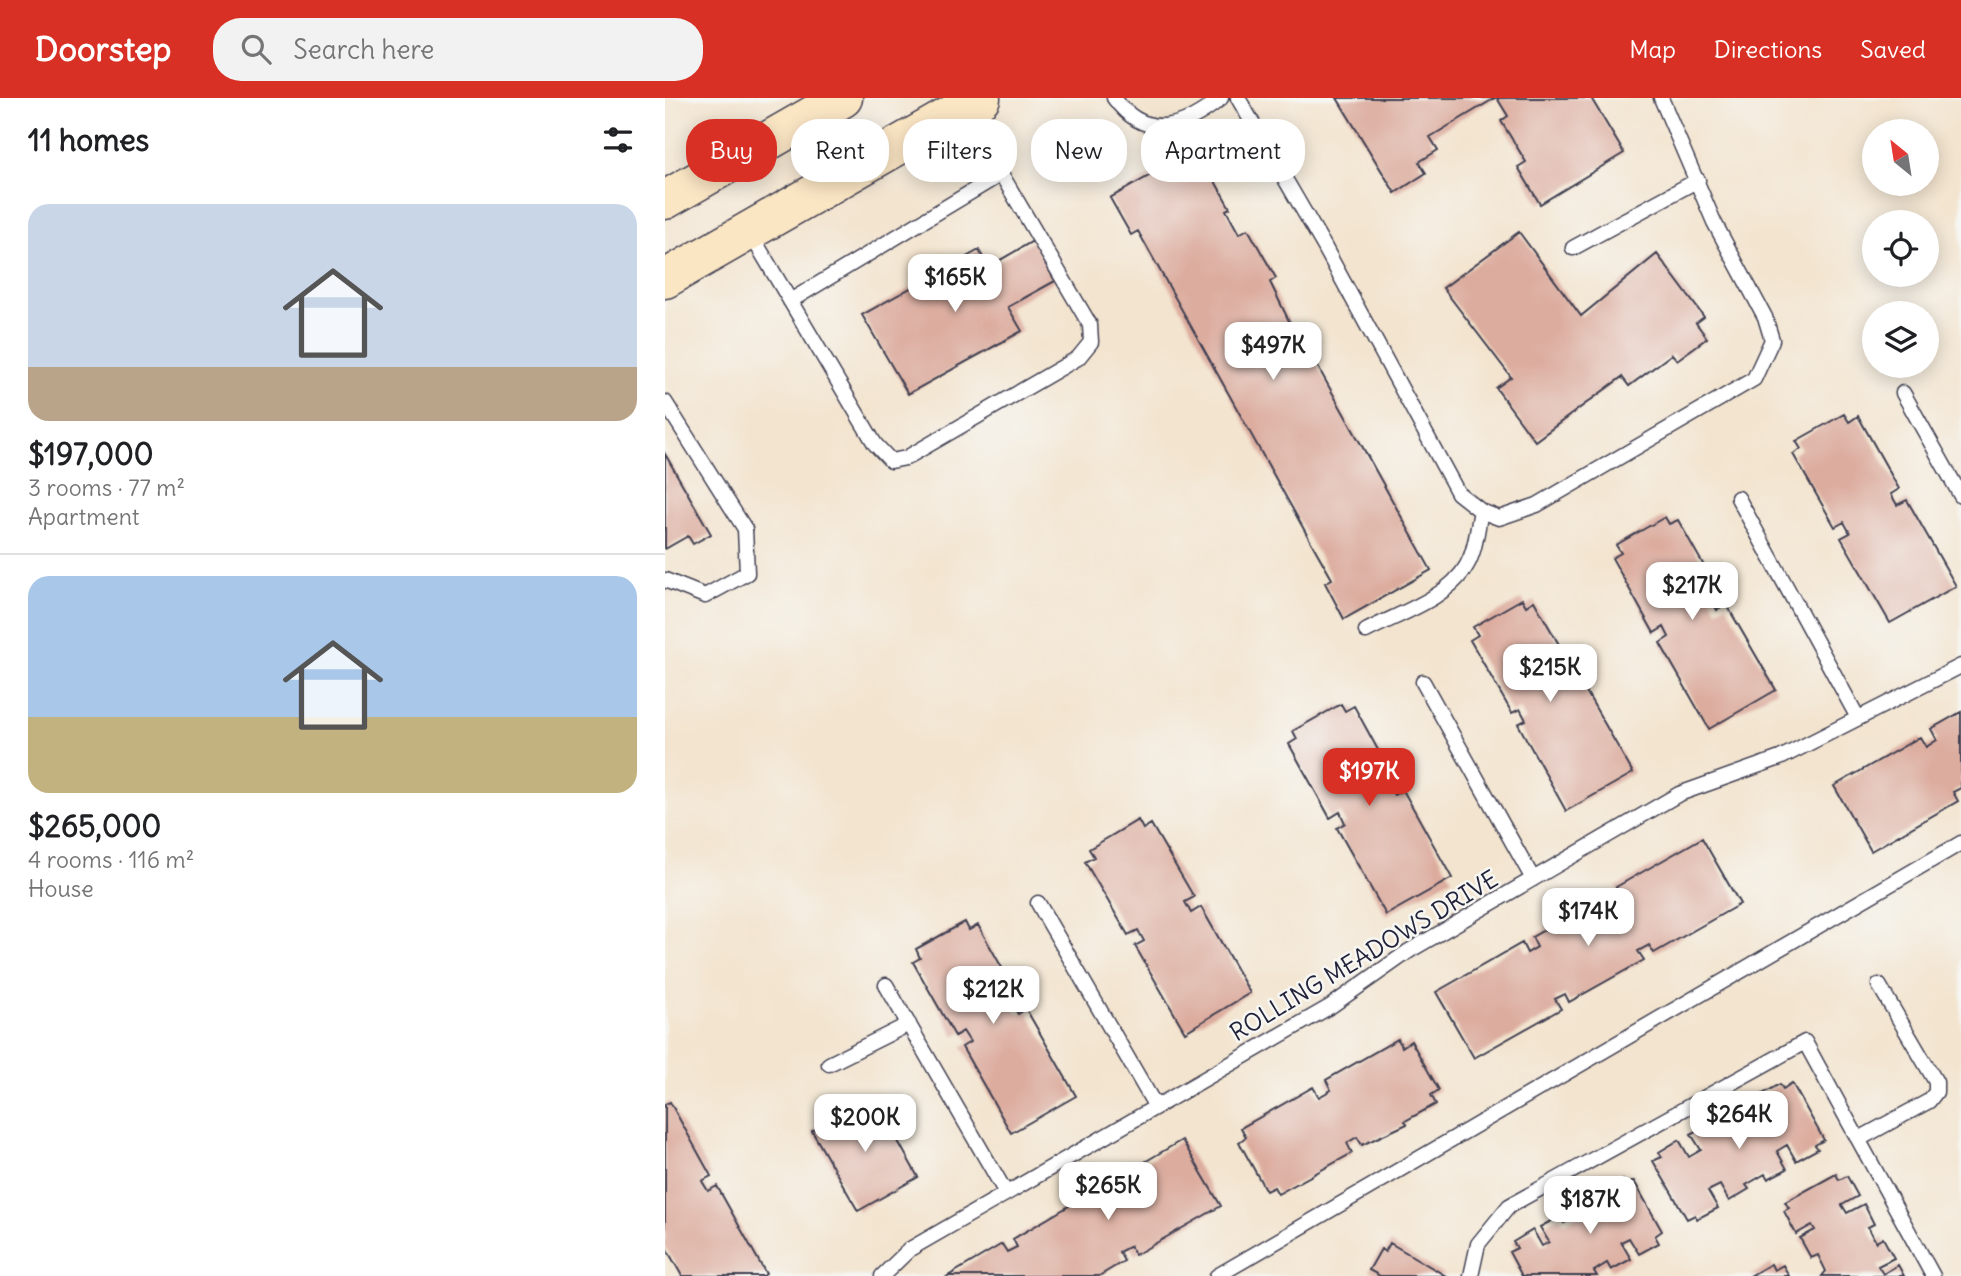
<!DOCTYPE html>
<html lang="en">
<head>
<meta charset="utf-8">
<style>
	:root { --surface:#fff; --page:#f2f2f2; --text:#202124; --muted:#757577; --line:#e0e0e0; --accent:#d93025 }
	body { margin:0; font-family:Delius,sans-serif; background:var(--page); color:var(--text); height:100vh; display:flex; flex-direction:column; font-size:26px; white-space:nowrap }
	* { box-sizing:border-box; margin:0 }
	p { font-size:23px; color:var(--muted) }
	.icon { flex:none; width:38px; height:38px; fill:none; stroke:currentColor; stroke-width:2; stroke-linecap:round; stroke-linejoin:round }
	.map { position:relative; flex:1; overflow:hidden }
	.panel { display:flex; flex-direction:column; background:var(--surface); width:665px }
	.panel>* { flex:none }
	.hud { position:absolute; left:21px; top:21px; width:665px; height:63px; display:flex; gap:14px }
	.needle { width:46px; rotate:330deg }
	.fabs { position:absolute; left:1197px; top:21px; display:grid; gap:14px }
	.fabs a { display:grid; place-items:center; width:77px; height:77px; border-radius:50%; background:var(--surface); box-shadow:0 4px 18px #0003; font-size:35px }
	.price { position:absolute; translate:-50% -60px; padding:0 16px; border-radius:14px; background:#fff; color:#222; font-size:23px; line-height:46px; filter:drop-shadow(0 2px 4px #0008) }
	.price::after { content:''; position:absolute; left:50%; top:42px; width:21px; height:16px; margin-left:-10px; background:inherit; clip-path:polygon(0 0,100% 0,50% 100%) }
	.price.current { background:var(--accent); color:#fff }
	ul { padding:0; list-style:none }
	li { display:grid; align-content:center; gap:14px; height:371px; padding:0 28px }
	li+li { border-top:2px solid var(--line) }
	li span { display:grid; place-items:center; height:217px; border-radius:21px; color:#555 }
	li>.icon { margin-inline-start:auto }
	span .icon { width:126px; height:126px; fill:#fffc; stroke-width:1 }
	li b { font-size:30px }
	h2 { display:flex; justify-content:space-between; align-items:center; height:84px; padding:0 28px; font-size:30px }
	.pill { padding:0 24px; border-radius:28px; background:var(--surface); box-shadow:0 4px 18px #0003; font-size:24px; line-height:63px }
	.pill.current { background:var(--accent); color:#fff }
	header { display:flex; align-items:center; gap:42px; box-sizing:border-box; height:98px; padding:0 35px; background:var(--accent); color:#fff }
	header strong { font-size:33px }
	nav { display:flex; gap:38px; margin-inline-start:auto; font-size:24px }
	.search { width:490px; height:63px; background:var(--page); display:flex; align-items:center; gap:18px; box-sizing:border-box; padding:0 24px; border-radius:28px; color:var(--muted); font-size:26px }
	main { display:flex; flex:1; min-height:0 }
	.map>svg:first-child { display:block }
	.building { fill:#dcac9e }
	.lines { fill:none; stroke-linecap:round; stroke-linejoin:round }
	.service-casing { stroke:#413f51; stroke-width:17 }
	.secondary-casing { stroke:#413f51; stroke-width:41 }
	.service { stroke:#fff; stroke-width:14 }
	.secondary { stroke:#fbe6c4; stroke-width:38 }
	.labels { text-anchor:middle; stroke-width:5; stroke-linejoin:round; paint-order:stroke }
	.street-label { font-size:24px; fill:#22223b; stroke:#f6f6f2 }
</style>
</head>
<body>
<header>
<strong>Doorstep</strong>
<div class="search"><svg class="icon" aria-label="search" viewBox="0 0 24 24"><circle cx="10" cy="10" r="6"/><path d="M15 15l6 6"/></svg>Search here</div>
<nav><a>Map</a><a>Directions</a><a>Saved</a></nav>
</header>
<main>
<section class="panel">
<h2>11 homes<svg class="icon" aria-label="filters" viewBox="0 0 24 24"><path d="M4 7h16M4 17h16"/><circle cx="9" cy="7" r="2"/><circle cx="15" cy="17" r="2"/></svg></h2>
<ul>
<li><span style="background:linear-gradient(#c9d6e8 75%,#b9a48a 0)"><svg class="icon" aria-label="home" viewBox="0 0 24 24"><path d="M3 11l9-7 9 7M6 9v11h12V9"/></svg></span><div><b>$197,000</b><p>3 rooms · 77 m²</p><p>Apartment</p></div></li>
<li><span style="background:linear-gradient(#a9c7e8 65%,#c2b280 0)"><svg class="icon" aria-label="home" viewBox="0 0 24 24"><path d="M3 11l9-7 9 7M6 9v11h12V9"/></svg></span><div><b>$265,000</b><p>4 rooms · 116 m²</p><p>House</p></div></li>
</ul>
</section>
<div class="map">
<svg width="1296" height="1178" viewBox="0 0 1296 1178">
	<rect width="100%" height="100%" fill="#f6f6f2"/>
	<filter id="ink" filterUnits="userSpaceOnUse"><feTurbulence type="fractalNoise" baseFrequency=".0143" numOctaves="2"/><feDisplacementMap in="SourceGraphic" scale="14" xChannelSelector="R" yChannelSelector="G"/><feConvolveMatrix kernelMatrix="1 2 1 2 8 2 1 2 1" color-interpolation-filters="sRGB"/></filter>
	<filter id="wash" filterUnits="userSpaceOnUse"><feTurbulence type="fractalNoise" baseFrequency=".00686" numOctaves="4" result="noise"/><feDisplacementMap in="SourceGraphic" scale="28" xChannelSelector="R" yChannelSelector="G"/><feGaussianBlur stdDeviation="1.57" result="paint"/><feColorMatrix in="noise" values="0 0 0 0 0 0 0 0 0 0 0 0 0 0 0 0 0 1.4 0 .05"/><feComposite in="paint" operator="in"/></filter>
	<g filter="url(#wash)">
		<rect width="100%" height="100%" fill="#f3e4cf"/>
		<g id="blocks">
			<path class="building" d="M 672,0 L 830,0 L 765,39 L 773,52 L 754,64 L 761,75 L 730,95 Z
				M 832,0 L 926,0 L 959,55 L 875,106 L 853,69 L 861,64 L 836,23 L 843,18 Z
				M 532,51 L 565,110 L 561,112 L 574,136 L 583,131 L 611,180 L 605,184 L 624,223 L 641,252 L 643,251 L 766,472 L 679,521 L 660,485 L 667,481 L 646,444 L 473,133 L 466,137 L 445,100 Z
				M 854,134 L 916,218 L 992,156 L 1039,219 L 1031,225 L 1042,240 L 1012,262 L 1007,256 L 964,288 L 957,279 L 870,343 L 831,290 L 846,279 L 778,190 Z
				M 368,143 L 390,183 L 343,209 L 357,233 L 243,296 L 197,217 L 314,152 L 323,169 Z
				M 1179,316 L 1184,324 L 1193,318 L 1234,391 L 1226,396 L 1232,407 L 1242,402 L 1291,488 L 1225,525 L 1176,440 L 1185,435 L 1179,424 L 1170,429 L 1128,356 L 1136,351 L 1131,343 Z
				M 0,356 L 46,436 L 28,446 L 23,438 L 0,451 Z
				M 1000,419 L 1004,426 L 1013,422 L 1055,496 L 1046,501 L 1052,512 L 1061,506 L 1111,592 L 1044,631 L 995,545 L 1004,539 L 999,529 L 989,535 L 947,460 L 956,455 L 951,447 Z
				M 857,501 L 861,508 L 869,503 L 912,578 L 905,582 L 910,592 L 918,588 L 968,675 L 901,713 L 853,626 L 861,622 L 855,611 L 847,615 L 805,542 L 813,537 L 808,529 Z
				M 676,606 L 680,613 L 689,608 L 730,683 L 723,687 L 729,697 L 738,692 L 787,780 L 721,817 L 672,730 L 680,725 L 675,714 L 665,720 L 624,646 L 632,641 L 628,633 Z
				M 1296,614 L 1296,690 L 1288,694 L 1293,703 L 1206,753 L 1169,688 L 1255,639 L 1261,649 L 1272,642 L 1266,631 Z
				M 473,722 L 478,731 L 486,726 L 529,799 L 520,804 L 526,815 L 536,809 L 585,895 L 520,934 L 470,848 L 479,843 L 473,832 L 463,837 L 420,764 L 429,759 L 424,751 Z
				M 1037,740 L 1075,806 L 989,855 L 984,847 L 973,853 L 979,862 L 904,904 L 900,896 L 890,901 L 896,911 L 809,960 L 771,894 L 857,845 L 862,855 L 872,849 L 867,839 L 941,797 L 946,806 L 957,799 L 951,789 Z
				M 300,824 L 304,832 L 313,827 L 354,900 L 346,905 L 353,916 L 361,911 L 411,998 L 346,1035 L 297,949 L 305,944 L 298,933 L 290,938 L 248,864 L 255,860 L 251,851 Z
				M 733,941 L 737,949 L 746,943 L 774,992 L 766,997 L 771,1006 L 740,1023 L 742,1026 L 697,1047 L 692,1039 L 682,1045 L 687,1055 L 613,1096 L 609,1089 L 601,1093 L 574,1044 L 581,1039 L 576,1030 L 648,989 L 654,999 L 666,992 L 661,982 Z
				M 1127,985 L 1159,1042 L 1150,1047 L 1153,1051 L 1131,1063 L 1122,1047 L 1112,1053 L 1122,1071 L 1103,1081 L 1100,1076 L 1081,1087 L 1084,1091 L 1064,1103 L 1055,1087 L 1043,1093 L 1053,1110 L 1032,1121 L 1030,1117 L 1022,1121 L 988,1063 L 997,1059 L 994,1054 L 1014,1042 L 1024,1059 L 1036,1052 L 1026,1036 L 1047,1025 L 1050,1029 L 1065,1020 L 1062,1015 L 1084,1003 L 1093,1020 L 1104,1014 L 1094,998 L 1115,986 L 1118,991 Z
				M 208,998 L 253,1079 L 193,1113 L 147,1033 Z
				M 5,1004 L 46,1078 L 37,1083 L 43,1093 L 52,1088 L 101,1176 L 98,1178 L 17,1178 L 0,1148 L 0,1006 Z
				M 517,1042 L 556,1108 L 470,1157 L 465,1148 L 454,1154 L 459,1163 L 434,1178 L 283,1178 L 337,1146 L 342,1154 L 352,1149 L 348,1141 L 421,1098 L 426,1106 L 437,1100 L 432,1092 Z
				M 1171,1076 L 1174,1082 L 1182,1078 L 1193,1098 L 1177,1107 L 1182,1115 L 1199,1106 L 1209,1126 L 1203,1129 L 1211,1144 L 1218,1140 L 1229,1160 L 1213,1168 L 1218,1176 L 1233,1167 L 1239,1178 L 1157,1178 L 1161,1173 L 1153,1157 L 1146,1160 L 1135,1140 L 1150,1132 L 1147,1127 L 1131,1136 L 1119,1113 L 1124,1110 L 1120,1104 Z
				M 958,1082 L 961,1087 L 969,1083 L 997,1133 L 990,1138 L 994,1145 L 974,1156 L 964,1140 L 956,1144 L 966,1161 L 946,1172 L 942,1165 L 929,1173 L 932,1178 L 857,1178 L 844,1154 L 852,1150 L 848,1144 L 868,1132 L 877,1148 L 884,1144 L 875,1129 L 895,1118 L 899,1125 L 915,1115 L 910,1107 L 930,1096 L 940,1113 L 946,1109 L 937,1094 Z
				M 725,1145 L 781,1178 L 715,1178 L 704,1172 L 716,1151 L 720,1154 Z
				M 1106,1166 L 1109,1172 L 1118,1167 L 1124,1178 L 1085,1178 Z"/>
		</g>
	</g>
	<g filter="url(#ink)">
		<use href="#blocks" fill-opacity="0" stroke="#413f51" stroke-width="2"/>
		<g class="lines">
			<defs>
				<path id="service" d="M 449,0 C 481,44 520,30 556,0
					M 573,0 L 659,148 L 793,395 L 816,413 L 834,420 L 872,407 L 1089,281 L 1107,242 L 1100,219 L 1049,124 L 996,0
					M 85,135 L 210,346 L 226,363 L 241,360 L 413,260 L 426,244 L 425,227 L 298,11
					M 908,150 L 1033,82
					M 125,203 L 336,76
					M 1238,295 L 1296,398
					M 0,304 L 80,431 L 82,475 L 40,498 L 0,482
					M 1073,400 L 1193,620
					M 701,533 C 733,516 784,500 802,467 C 811,451 812,431 816,413
					M 758,584 L 868,781
					M 373,805 L 491,1009
					M 221,887 L 341,1095
					M 164,966 L 244,926
					M 1194,1041 L 1264,1003 L 1271,994 L 1271,984 L 1214,887
					M 217,1178 L 245,1151 L 666,908 L 744,853 L 1014,696 L 1115,660 L 1296,568
					M 552,1178 L 1296,745
					M 806,1178 L 813,1146 L 844,1108 L 1140,944 L 1268,1178"/>
				<path id="secondary" d="M 0,102 L 178,0
					M 0,181 L 316,0"/>
			</defs>
			<use href="#service" class="service-casing"/>
			<use href="#secondary" class="secondary-casing"/>
			<use href="#service" class="service"/>
			<use href="#secondary" class="secondary"/>
		</g>
	</g>
	<g class="labels">
		<g class="street-label">
			<text transform="translate(699 858) rotate(-31)" y="8">ROLLING MEADOWS DRIVE</text>
		</g>
	</g>
</svg>
<div class="fabs">
<a><svg class="needle" viewBox="-14 -14 28 28"><path d="M0-13l5 13h-10z" fill="#e53935"/><path d="M0 13l5-13h-10z" fill="#757577"/></svg></a>
<a><svg class="icon" aria-label="locate" viewBox="0 0 24 24"><circle cx="12" cy="12" r="6"/><path d="M12 2v4M12 18v4M2 12h4M18 12h4"/></svg></a>
<a><svg class="icon" aria-label="layers" viewBox="0 0 24 24"><path d="M12 4l9 5-9 5-9-5zM3 14l9 5 9-5"/></svg></a>
</div>
<b class="price" style="left:290px;top:216px">$165K</b>
<b class="price" style="left:608px;top:284px">$497K</b>
<b class="price" style="left:1027px;top:524px">$217K</b>
<b class="price" style="left:885px;top:606px">$215K</b>
<b class="price current" style="left:704px;top:710px">$197K</b>
<b class="price" style="left:923px;top:850px">$174K</b>
<b class="price" style="left:328px;top:928px">$212K</b>
<b class="price" style="left:1074px;top:1053px">$264K</b>
<b class="price" style="left:200px;top:1056px">$200K</b>
<b class="price" style="left:443px;top:1124px">$265K</b>
<b class="price" style="left:925px;top:1138px">$187K</b>
<div class="hud">
<a class="pill current">Buy</a>
<a class="pill">Rent</a>
<a class="pill">Filters</a>
<a class="pill">New</a>
<a class="pill">Apartment</a>
</div>
</div>
</main>
</body>
</html>
